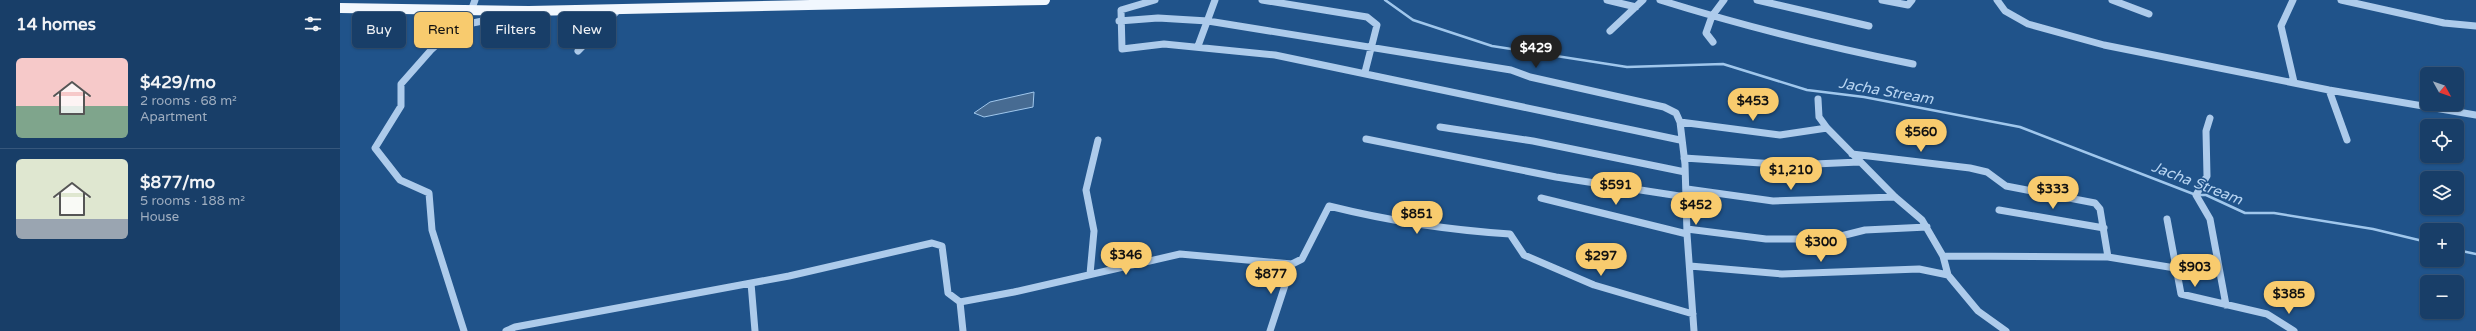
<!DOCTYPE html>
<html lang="en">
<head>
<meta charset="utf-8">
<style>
	:root { --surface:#183e68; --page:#21456e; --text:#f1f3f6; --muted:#9faec0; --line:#36577c; --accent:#f8cb6e }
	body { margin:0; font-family:"Varela Round",sans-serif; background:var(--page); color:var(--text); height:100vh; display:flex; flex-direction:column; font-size:15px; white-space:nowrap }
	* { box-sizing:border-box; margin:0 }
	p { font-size:13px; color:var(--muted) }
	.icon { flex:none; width:22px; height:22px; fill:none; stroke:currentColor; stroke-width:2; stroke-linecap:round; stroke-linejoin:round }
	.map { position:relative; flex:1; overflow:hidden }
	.panel { display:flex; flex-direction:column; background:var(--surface); width:340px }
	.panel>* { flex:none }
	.guide { position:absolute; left:12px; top:12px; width:380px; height:36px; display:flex; gap:8px }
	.needle { width:26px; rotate:130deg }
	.buttons { position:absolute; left:2080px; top:67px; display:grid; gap:8px }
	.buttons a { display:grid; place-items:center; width:44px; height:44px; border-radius:6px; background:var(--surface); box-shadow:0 1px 3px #0004,0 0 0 1px var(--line); font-size:20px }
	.price { position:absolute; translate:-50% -34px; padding:0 9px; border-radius:14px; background:var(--accent); color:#111; font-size:13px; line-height:26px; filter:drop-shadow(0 1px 2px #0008) }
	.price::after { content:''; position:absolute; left:50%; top:24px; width:12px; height:9px; margin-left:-6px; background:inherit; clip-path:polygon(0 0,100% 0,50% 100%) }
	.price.selected { background:#222; color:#fff }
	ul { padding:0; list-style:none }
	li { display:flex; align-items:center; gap:12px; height:100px; padding:0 16px }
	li+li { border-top:1px solid var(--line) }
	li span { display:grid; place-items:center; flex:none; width:112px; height:80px; border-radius:6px; color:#555 }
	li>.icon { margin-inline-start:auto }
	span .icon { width:48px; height:48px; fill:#fffc; stroke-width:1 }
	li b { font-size:17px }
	h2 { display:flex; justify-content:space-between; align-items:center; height:48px; padding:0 16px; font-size:17px }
	.chip { padding:0 14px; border-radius:6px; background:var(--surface); box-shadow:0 1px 3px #0004,0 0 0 1px var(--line); font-size:14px; line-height:36px }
	.chip.selected { background:var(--accent); color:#111 }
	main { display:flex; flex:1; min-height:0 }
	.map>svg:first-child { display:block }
	.water { fill:#476b92; stroke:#a0c7ec }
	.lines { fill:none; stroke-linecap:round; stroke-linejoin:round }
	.stream { stroke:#a0c7ec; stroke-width:2.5 }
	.minor { stroke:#adcbeb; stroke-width:7 }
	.major { stroke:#f1f7fe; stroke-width:10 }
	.labels { text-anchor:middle; stroke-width:3; stroke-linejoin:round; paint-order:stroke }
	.water-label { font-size:15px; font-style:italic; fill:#b8d5f2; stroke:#20538a }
</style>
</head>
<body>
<main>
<section class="panel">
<h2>14 homes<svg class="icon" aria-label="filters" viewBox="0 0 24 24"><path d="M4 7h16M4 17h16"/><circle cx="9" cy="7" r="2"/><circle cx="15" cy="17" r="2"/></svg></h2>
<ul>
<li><span style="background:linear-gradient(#f6c9c9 60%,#7fa58c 0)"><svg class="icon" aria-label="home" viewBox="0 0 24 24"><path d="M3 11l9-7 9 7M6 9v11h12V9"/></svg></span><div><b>$429/mo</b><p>2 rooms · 68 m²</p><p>Apartment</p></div></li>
<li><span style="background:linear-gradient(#dfe7d0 75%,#9aa5b1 0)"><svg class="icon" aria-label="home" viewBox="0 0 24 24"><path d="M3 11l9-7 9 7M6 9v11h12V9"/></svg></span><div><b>$877/mo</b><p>5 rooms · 188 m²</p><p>House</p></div></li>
</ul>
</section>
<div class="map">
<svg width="2136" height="331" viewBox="0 0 2136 331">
	<rect width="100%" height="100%" fill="#20538a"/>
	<path class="water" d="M 694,92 L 693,107 L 644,117 L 634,113 L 650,102 Z"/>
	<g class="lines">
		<path class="stream" d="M 1045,0 L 1073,20 L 1152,46 L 1287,67 L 1383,64 L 1467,90 L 1524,97 L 1680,127 L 1856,195 L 1866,195 L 1905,213 L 1934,213 L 2033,229 L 2087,242
			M 2117,250 L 2136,254"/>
		<path class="minor" d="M 815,0 L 781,10 L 782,49 L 824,44 L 935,55 L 1340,140
			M 922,0 L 1027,17 L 1037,25 L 1025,72
			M 1267,0 L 1296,7
			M 1320,0 C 1403,26 1488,47 1573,64
			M 1417,0 L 1529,26
			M 1542,0 L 1568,5 L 1572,0
			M 1657,0 L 1665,11 L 1688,24 L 1764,45 L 1989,90 L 2136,115
			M 1772,0 L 1809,14
			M 1953,0 L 1941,26 L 1954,82
			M 2001,0 L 2104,23 L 2136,26
			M 779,21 L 818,18 L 868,21 L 1171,70 L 1190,77 L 1324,107 L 1336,113 L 1340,122 L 1345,164 L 1347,234 L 1354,331
			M 118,26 L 131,11 L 135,0
			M 1270,31 L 1303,0
			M 1373,42 L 1366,33 L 1372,16 L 1384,0
			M 858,46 L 875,0
			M 238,51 L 279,9
			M 1989,90 L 2007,140
			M 1478,99 L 1479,117 L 1487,128 L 1555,197 L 1582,220 L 1603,256 L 1608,275 L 1638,311 L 1666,331
			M 1870,118 L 1866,131 L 1867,176 L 1856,195 L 1870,219 L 1886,305
			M 1340,122 L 1440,135 L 1487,128
			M 1100,127 L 1193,141 L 1345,172
			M 1026,139 L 1216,177 L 1346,197
			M 1512,154 L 1630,168 L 1647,172 L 1666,186 L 1755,203 L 1760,209 L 1768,257
			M 1344,158 L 1453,165 L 1519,162
			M 1347,189 L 1433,201 L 1555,197
			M 1201,198 L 1347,234
			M 1659,210 L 1764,228
			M 1827,219 L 1841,294 L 1927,314 L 1954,331
			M 1347,229 L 1426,239 L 1489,239 L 1525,230 L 1587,227
			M 1603,256 L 1768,257 L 1835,268
			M 1350,266 L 1442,274 L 1579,269 L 1608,275
			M 750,274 L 754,231 L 746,190 L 758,140
			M 411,283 L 415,331
			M 620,302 L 623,331
			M 124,331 L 92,230 L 89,193 L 60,180 L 35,148 L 61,106 L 61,84 L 91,50 L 118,26 L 182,13
			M 166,331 L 175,327 L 449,276 L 592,243 L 602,246 L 608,293 L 620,302 L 674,292 L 840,254 L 952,264 L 962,259 L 989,206 C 1049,221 1108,230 1170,234 L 1184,255 L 1254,285 L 1353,314
			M 930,331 L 952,264"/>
		<path class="major" d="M 0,8 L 189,11 L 705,0"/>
	</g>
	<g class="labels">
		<g class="water-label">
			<text transform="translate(1546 91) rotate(10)" y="5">Jacha Stream</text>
			<text transform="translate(1857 183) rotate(21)" y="5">Jacha Stream</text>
		</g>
	</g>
</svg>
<div class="buttons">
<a><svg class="needle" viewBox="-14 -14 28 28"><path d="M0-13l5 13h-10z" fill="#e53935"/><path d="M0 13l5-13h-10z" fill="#9faec0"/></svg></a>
<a><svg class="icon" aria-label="locate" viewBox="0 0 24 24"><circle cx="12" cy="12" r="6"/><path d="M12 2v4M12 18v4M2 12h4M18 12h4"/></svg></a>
<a><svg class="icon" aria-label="layers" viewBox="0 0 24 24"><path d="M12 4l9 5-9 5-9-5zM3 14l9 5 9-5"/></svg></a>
<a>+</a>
<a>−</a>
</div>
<b class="price selected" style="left:1196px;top:69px">$429</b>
<b class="price" style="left:1413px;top:122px">$453</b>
<b class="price" style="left:1581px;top:153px">$560</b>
<b class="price" style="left:1451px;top:191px">$1,210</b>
<b class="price" style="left:1276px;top:206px">$591</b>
<b class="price" style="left:1713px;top:210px">$333</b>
<b class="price" style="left:1356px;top:226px">$452</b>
<b class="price" style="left:1077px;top:235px">$851</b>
<b class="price" style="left:1481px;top:263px">$300</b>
<b class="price" style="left:786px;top:276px">$346</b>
<b class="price" style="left:1261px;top:277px">$297</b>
<b class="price" style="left:1855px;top:288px">$903</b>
<b class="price" style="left:931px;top:295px">$877</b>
<b class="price" style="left:1949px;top:315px">$385</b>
<div class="guide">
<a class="chip">Buy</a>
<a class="chip selected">Rent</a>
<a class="chip">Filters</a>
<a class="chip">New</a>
</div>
</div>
</main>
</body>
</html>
